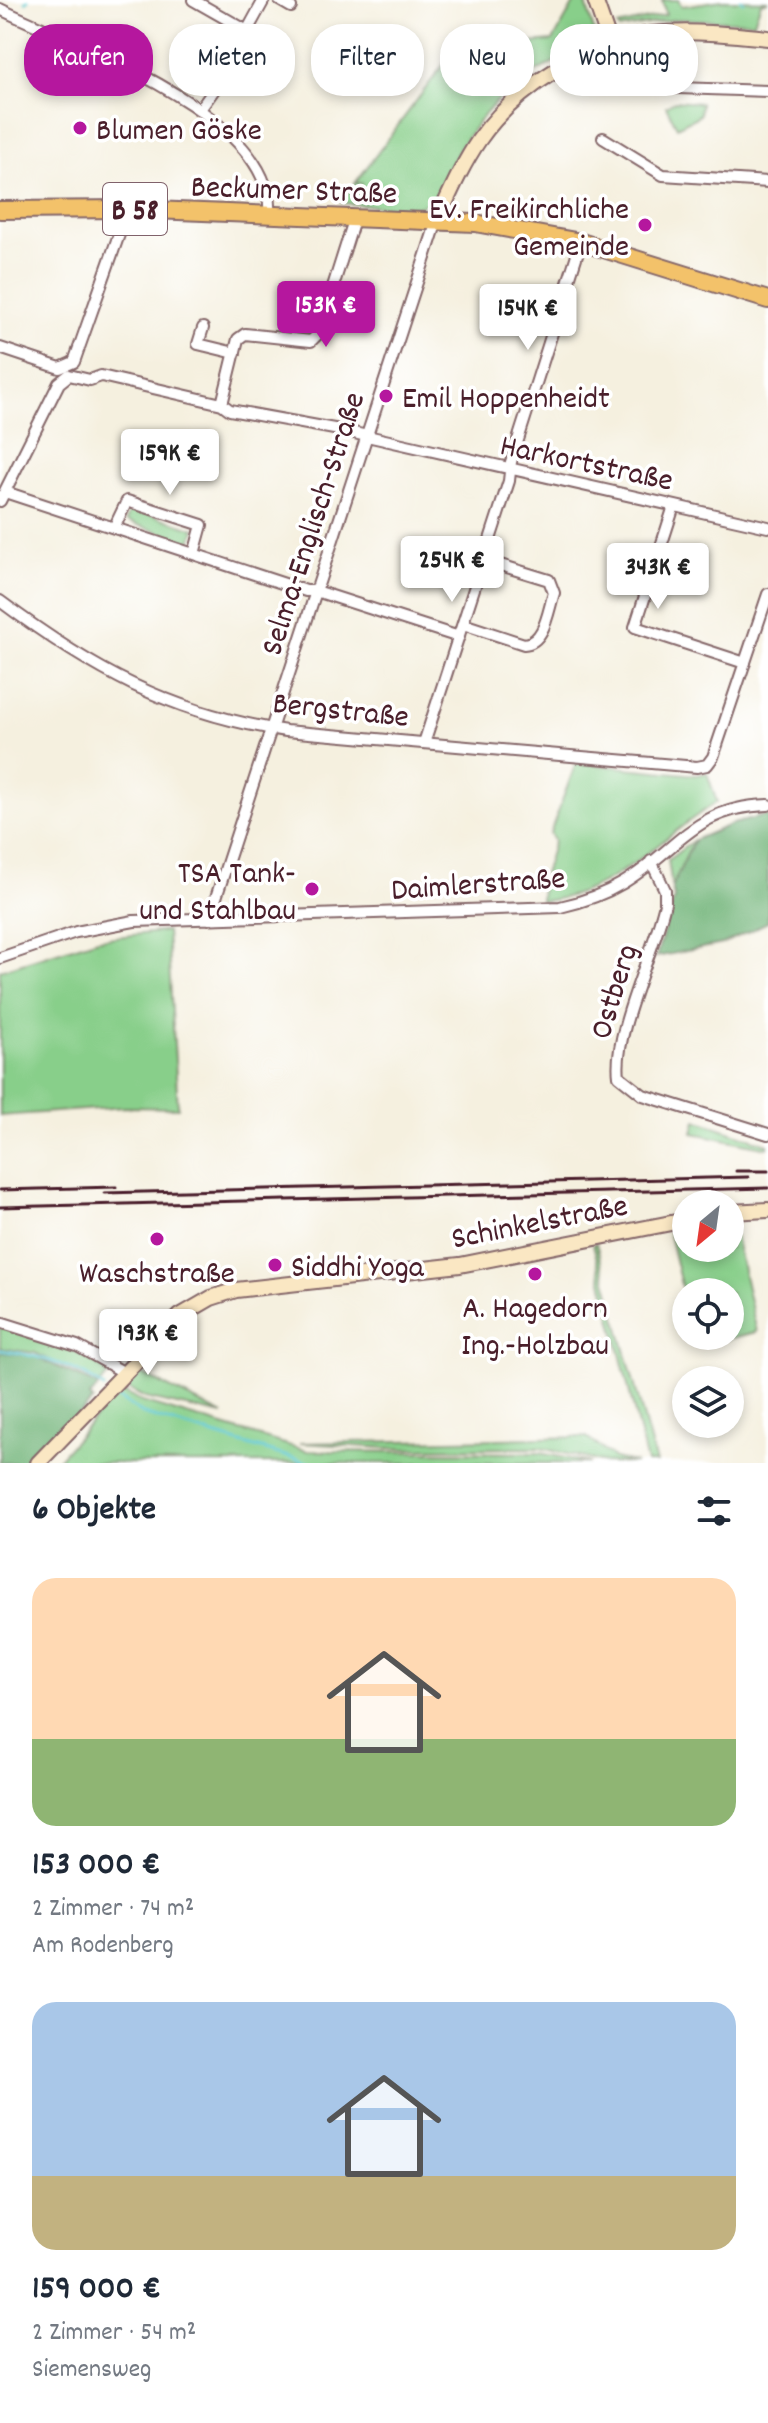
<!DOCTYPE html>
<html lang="de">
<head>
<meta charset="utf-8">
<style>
	:root { --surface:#fff; --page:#f2f2f3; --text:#1f2937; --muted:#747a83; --accent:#b5179e }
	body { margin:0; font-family:Dekko,sans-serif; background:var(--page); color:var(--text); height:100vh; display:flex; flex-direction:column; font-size:30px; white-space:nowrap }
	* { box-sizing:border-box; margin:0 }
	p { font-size:26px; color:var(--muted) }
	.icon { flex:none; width:44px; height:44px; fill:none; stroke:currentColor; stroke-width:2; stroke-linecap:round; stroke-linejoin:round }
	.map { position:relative; height:1463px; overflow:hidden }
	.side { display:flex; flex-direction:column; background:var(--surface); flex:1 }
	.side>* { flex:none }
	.top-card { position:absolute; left:24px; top:24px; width:720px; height:72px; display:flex; gap:16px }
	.needle { width:52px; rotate:209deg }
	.buttons { position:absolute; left:672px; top:1190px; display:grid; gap:16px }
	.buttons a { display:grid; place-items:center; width:72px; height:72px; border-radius:50%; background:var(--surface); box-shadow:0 4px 12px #0003; font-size:40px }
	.price { position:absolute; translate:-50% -68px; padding:0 18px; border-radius:8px; background:#fff; color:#222; font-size:26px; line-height:52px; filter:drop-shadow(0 2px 4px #0008) }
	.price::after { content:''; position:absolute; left:50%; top:48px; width:24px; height:18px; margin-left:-12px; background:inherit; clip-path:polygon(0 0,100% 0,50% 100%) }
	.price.active { background:var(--accent); color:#fff }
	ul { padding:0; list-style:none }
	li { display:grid; align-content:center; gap:16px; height:424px; padding:0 32px }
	li span { display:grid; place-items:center; height:248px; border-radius:24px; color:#555 }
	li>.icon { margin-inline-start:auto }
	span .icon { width:144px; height:144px; fill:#fffc; stroke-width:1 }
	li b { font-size:34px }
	h2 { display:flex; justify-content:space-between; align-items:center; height:96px; padding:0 32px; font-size:34px }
	.chip { padding:0 28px; border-radius:32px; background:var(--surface); box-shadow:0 4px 12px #0003; font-size:28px; line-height:72px }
	.chip.active { background:var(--accent); color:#fff }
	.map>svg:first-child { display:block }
	.green { fill:#88cf8a; stroke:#69775a; stroke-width:2 }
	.forest { fill:#6eb276; stroke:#5c6850; stroke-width:2 }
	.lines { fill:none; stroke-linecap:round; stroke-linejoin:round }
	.stream { stroke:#5bc8cf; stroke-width:3 }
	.street-casing { stroke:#86686a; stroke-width:14 }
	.secondary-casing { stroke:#86686a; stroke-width:18 }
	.primary-casing { stroke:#86686a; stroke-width:20 }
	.street { stroke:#fff; stroke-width:10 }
	.secondary { stroke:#fae7c3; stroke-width:14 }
	.primary { stroke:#f3c26a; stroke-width:16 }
	.rail { stroke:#4a1f2b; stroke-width:3 }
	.poi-dot { fill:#b5179e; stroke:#fff; stroke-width:3 }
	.labels { text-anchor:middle; stroke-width:7; stroke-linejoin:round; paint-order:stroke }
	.shield { fill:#fff; stroke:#80626b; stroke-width:2 }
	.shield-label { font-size:30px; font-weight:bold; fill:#4a1f2b }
	.poi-label { font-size:32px; fill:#4a1f2b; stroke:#fff; text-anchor:start }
	.street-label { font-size:32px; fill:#4a1f2b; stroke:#fff }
</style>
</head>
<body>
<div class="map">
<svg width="768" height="1463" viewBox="0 0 768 1463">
	<rect width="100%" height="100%" fill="#fff"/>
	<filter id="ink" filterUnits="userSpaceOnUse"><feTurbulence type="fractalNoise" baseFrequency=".0125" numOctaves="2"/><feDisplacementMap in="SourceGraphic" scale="16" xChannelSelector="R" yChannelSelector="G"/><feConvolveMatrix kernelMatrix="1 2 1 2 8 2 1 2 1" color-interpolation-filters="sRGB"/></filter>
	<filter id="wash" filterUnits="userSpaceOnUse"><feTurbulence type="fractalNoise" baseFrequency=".006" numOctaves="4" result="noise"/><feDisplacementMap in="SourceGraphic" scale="32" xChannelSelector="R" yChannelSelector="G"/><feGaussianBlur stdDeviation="1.8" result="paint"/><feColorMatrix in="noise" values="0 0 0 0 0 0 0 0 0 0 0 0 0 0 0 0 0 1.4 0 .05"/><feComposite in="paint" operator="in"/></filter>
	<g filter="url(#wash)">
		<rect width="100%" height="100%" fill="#f5f0df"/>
		<path class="green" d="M 576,0 L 585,0 L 595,35 L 590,45 C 528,74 500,87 461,146 C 451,162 442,201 421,206 C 402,211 363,204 341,203 L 355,183 L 363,184 L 356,182 L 458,45 L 469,48 L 553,41 Z
			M 662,0 L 678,0 L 682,6 L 723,0 L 768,1 L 761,3 L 754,22 L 678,19 L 619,29 L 617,26 L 666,15 Z
			M 674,101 L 701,103 L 700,115 L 677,127 L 666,106 Z
			M 131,508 L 195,529 L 191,543 L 126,521 Z
			M 576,763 L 696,775 L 707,773 L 717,802 C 658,838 614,896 541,901 L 542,881 L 554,841 L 550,833 Z
			M 694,840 L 672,887 L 668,860 Z
			M 167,931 L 178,1108 L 125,1107 L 0,1116 L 0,970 L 98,939 Z
			M 696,1120 L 768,1144 L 768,1148 L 693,1133 Z
			M 731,1218 L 757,1332 L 703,1345 L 701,1336 L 730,1336 L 730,1292 L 686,1292 L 686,1306 L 668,1230 L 686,1227 L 686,1248 L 730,1248 Z
			M 596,1243 L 656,1463 L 647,1463 L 593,1244 Z
			M 0,1326 L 74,1351 L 111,1372 L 101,1384 L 35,1353 L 0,1348 Z
			M 136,1371 L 223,1415 L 145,1398 L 122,1386 Z
			M 119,1390 L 142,1402 L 308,1451 L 540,1453 L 590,1463 L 55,1463 Z
			M 587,1437 L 615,1459 L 636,1463 L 606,1463 L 541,1448 L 405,1449 L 300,1443 Z"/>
		<path class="forest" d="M 768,815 L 768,922 L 723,944 L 656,957 L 674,898 L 672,887 L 694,840 L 732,824 Z
			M 0,1352 L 34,1356 L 99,1386 L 90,1397 L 93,1400 L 33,1463 L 0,1463 Z"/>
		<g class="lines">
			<path class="stream" d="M 741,0 L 743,2
				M 26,2 L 28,0
				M 0,1350 C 35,1355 76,1365 104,1388
				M 110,1393 L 143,1414 L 309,1463"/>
		</g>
	</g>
	<g filter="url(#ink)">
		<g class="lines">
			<defs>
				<path id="street" d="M 193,0 L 265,41
					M 279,0 L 291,7
					M 0,9 C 74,45 277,115 269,215
					M 247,31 L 264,0
					M 678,88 L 768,91
					M 201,108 L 253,35
					M 603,138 L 663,175 L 768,182
					M 203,328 L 198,344 L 235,353
					M 0,348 L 60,368 L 74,362 L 128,209
					M 222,404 L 238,339 L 245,334 L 311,341 L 318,334 L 355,217
					M 5,492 L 306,591 L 316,591 L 459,637
					M 0,501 L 59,383 L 69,375 L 90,380 L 101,376 L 222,404 L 230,410 L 345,431 L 768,527
					M 674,506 L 635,627 L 745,663
					M 114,528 L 127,501 L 202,525 L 194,554
					M 0,601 C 91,669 171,714 286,731 L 697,767 L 707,765 L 713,757 L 768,594
					M 463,624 L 524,644 C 545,643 548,610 554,593 L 549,580 L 484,560
					M 424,743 L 509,481 L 511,462 L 581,242
					M 651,861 L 665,890 L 665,903 C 655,950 613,1032 619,1076 L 643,1095 L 768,1134
					M 209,919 L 437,221
					M 0,958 L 76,932 L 134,921 L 560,907 C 582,902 603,895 623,883 C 678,850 694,807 768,805
					M 0,1322 L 77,1346 L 125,1373"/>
				<path id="secondary" d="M 595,0 L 611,46
					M 437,221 C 450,193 462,165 479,140 C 515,88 589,42 652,34 C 690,30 730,34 768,38
					M 730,1212 L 768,1210
					M 38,1463 L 180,1316 L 211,1298 L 236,1290 L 460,1265 L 686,1220"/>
				<path id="primary" d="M 0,210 L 128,209 L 475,223 L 581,242 L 768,300"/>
			</defs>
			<use href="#street" class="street-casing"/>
			<use href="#secondary" class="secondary-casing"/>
			<use href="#primary" class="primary-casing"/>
			<use href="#street" class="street"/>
			<use href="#secondary" class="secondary"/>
			<use href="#primary" class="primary"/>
			<path class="rail" d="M 736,1171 L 768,1171
				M 0,1190 L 116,1187
				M 104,1193 L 748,1177
				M 0,1207 L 768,1188"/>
		</g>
	</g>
	<g class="poi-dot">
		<circle cx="80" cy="128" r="8"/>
		<circle cx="645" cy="225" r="8"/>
		<circle cx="386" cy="396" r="8"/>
		<circle cx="312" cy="889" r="8"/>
		<circle cx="157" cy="1239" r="8"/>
		<circle cx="275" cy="1265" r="8"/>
		<circle cx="535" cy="1274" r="8"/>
	</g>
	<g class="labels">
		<rect class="shield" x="103" y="183" width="64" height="52" rx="6"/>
		<g class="shield-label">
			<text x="135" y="219">B 58</text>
		</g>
		<g class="poi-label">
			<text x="96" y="139">Blumen Göske</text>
			<text x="629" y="218" text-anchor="end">Ev. Freikirchliche<tspan x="629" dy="37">Gemeinde</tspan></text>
			<text x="402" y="407">Emil Hoppenheidt</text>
			<text x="296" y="882" text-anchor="end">TSA Tank-<tspan x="296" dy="37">und Stahlbau</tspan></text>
			<text x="291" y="1276">Siddhi Yoga</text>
			<text x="157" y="1282" text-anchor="middle">Waschstraße</text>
			<text x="535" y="1317" text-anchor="middle">A. Hagedorn<tspan x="535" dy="37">Ing.-Holzbau</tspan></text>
		</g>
		<g class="street-label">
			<text transform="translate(294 188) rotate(2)" y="11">Beckumer Straße</text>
			<text transform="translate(587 461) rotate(12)" y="11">Harkortstraße</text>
			<text transform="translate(311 523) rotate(-72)" y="11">Selma-Englisch-Straße</text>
			<text transform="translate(341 708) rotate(6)" y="11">Bergstraße</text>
			<text transform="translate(478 882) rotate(-4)" y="11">Daimlerstraße</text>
			<text transform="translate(612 991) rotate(-73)" y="11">Ostberg</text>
			<text transform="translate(539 1220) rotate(-11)" y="11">Schinkelstraße</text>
		</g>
	</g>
</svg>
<div class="buttons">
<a><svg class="needle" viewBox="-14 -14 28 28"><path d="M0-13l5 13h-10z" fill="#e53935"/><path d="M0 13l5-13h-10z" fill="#747a83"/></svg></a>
<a><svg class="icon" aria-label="locate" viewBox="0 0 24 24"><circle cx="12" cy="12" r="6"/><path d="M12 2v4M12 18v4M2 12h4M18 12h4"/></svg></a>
<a><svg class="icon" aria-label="layers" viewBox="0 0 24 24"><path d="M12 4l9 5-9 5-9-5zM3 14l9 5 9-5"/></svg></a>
</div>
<b class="price active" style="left:326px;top:349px">153K €</b>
<b class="price" style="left:528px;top:352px">154K €</b>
<b class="price" style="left:170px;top:497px">159K €</b>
<b class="price" style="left:452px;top:604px">254K €</b>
<b class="price" style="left:658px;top:611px">343K €</b>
<b class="price" style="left:148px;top:1377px">193K €</b>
<div class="top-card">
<a class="chip active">Kaufen</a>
<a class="chip">Mieten</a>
<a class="chip">Filter</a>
<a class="chip">Neu</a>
<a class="chip">Wohnung</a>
</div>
</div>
<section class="side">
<h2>6 Objekte<svg class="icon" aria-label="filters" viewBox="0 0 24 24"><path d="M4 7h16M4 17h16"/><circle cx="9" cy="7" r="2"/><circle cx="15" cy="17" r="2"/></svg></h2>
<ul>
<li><span style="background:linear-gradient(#ffd9b3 65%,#8fb573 0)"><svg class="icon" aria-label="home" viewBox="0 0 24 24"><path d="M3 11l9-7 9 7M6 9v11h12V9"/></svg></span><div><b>153 000 €</b><p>2 Zimmer · 74 m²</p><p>Am Rodenberg</p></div></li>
<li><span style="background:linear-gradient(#a9c7e8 70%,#c2b280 0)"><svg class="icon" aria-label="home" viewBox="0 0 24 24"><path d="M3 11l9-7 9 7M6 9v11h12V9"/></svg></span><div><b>159 000 €</b><p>2 Zimmer · 54 m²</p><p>Siemensweg</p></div></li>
</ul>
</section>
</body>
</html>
